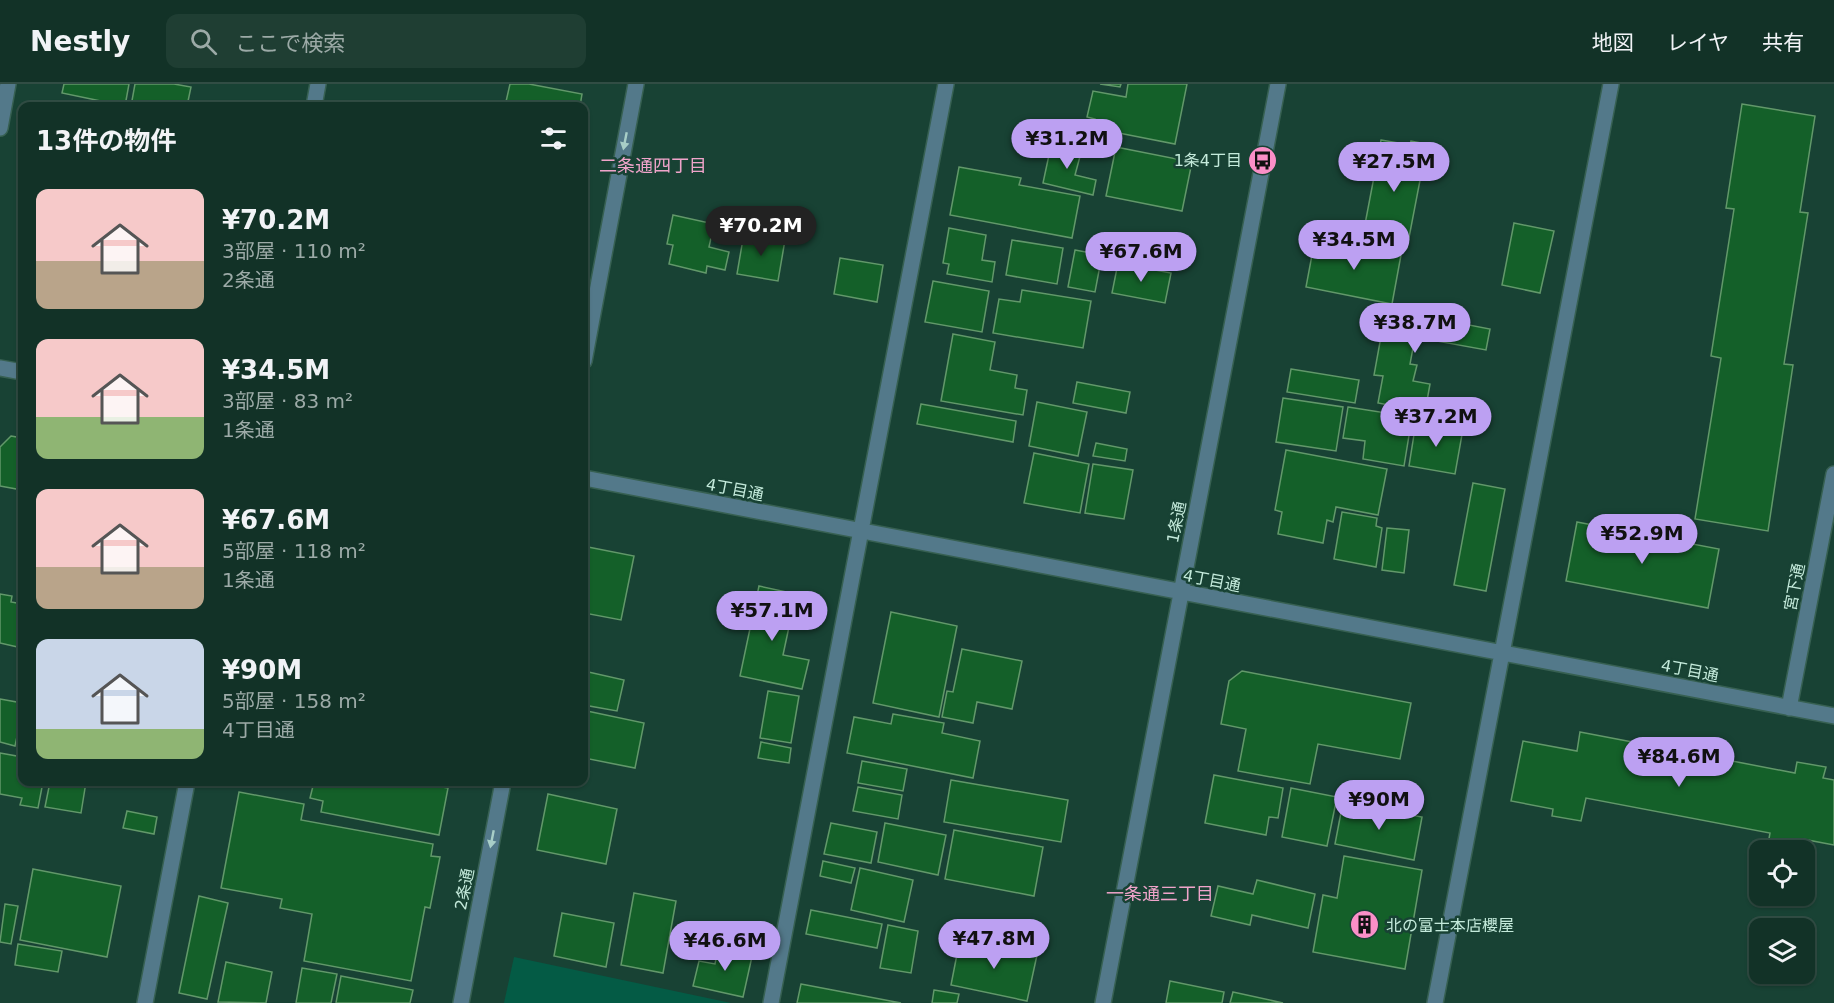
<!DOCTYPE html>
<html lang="ja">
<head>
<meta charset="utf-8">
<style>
	:root { --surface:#123227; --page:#1f3e33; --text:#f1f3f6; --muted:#9caaa7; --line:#314d44; --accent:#bca0f2 }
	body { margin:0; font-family:"DejaVu Sans","Noto Sans JP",sans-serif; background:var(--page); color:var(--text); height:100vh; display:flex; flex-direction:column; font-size:22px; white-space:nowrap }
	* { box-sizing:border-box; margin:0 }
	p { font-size:20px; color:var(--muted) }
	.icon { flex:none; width:33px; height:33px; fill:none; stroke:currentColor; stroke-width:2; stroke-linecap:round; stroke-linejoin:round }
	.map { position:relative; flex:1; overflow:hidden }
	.sheet { position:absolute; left:18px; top:18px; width:570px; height:684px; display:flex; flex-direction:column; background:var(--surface); border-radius:12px; box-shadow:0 2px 4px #0004,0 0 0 2px var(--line) }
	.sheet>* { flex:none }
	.fabs { position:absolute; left:1749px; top:756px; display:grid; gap:12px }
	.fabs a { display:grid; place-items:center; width:66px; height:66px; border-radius:12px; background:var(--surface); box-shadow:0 2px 4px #0004,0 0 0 2px var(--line); font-size:30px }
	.price { position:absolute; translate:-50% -51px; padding:0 14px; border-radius:21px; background:var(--accent); color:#111; font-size:20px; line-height:39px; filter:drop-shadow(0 2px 3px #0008) }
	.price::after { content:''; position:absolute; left:50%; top:36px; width:18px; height:14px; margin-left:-9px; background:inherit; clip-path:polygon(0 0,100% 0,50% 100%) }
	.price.active { background:#222; color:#fff }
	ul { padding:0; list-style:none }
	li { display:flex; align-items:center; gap:18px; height:150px; padding:0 18px }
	li span { display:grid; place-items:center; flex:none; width:168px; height:120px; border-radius:12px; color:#555 }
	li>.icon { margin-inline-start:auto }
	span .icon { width:72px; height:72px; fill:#fffc; stroke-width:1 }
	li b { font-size:26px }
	h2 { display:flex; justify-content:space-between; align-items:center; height:72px; padding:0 18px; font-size:26px }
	header { display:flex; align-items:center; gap:36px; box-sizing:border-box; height:84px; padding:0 30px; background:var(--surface); border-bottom:2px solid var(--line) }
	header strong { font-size:28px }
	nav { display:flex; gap:33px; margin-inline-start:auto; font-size:21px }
	.search { width:420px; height:54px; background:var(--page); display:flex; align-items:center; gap:15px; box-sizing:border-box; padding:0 21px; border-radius:12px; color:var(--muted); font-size:22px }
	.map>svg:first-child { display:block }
	.green { fill:#045b45 }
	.building { fill:#146029; stroke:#62986a; stroke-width:1.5 }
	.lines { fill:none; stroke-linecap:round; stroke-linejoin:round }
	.minor-casing { stroke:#376052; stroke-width:18 }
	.minor { stroke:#53798a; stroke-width:15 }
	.oneway { fill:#a8cec7 }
	.labels { text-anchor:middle; stroke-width:5; stroke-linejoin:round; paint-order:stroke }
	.poi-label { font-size:16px; fill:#c4eadb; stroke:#184234; text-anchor:end }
	.street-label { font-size:16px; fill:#c4eadb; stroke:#184234 }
	.neighbourhood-label { font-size:18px; fill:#efa4ca; stroke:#184234 }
</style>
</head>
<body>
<header>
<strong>Nestly</strong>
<div class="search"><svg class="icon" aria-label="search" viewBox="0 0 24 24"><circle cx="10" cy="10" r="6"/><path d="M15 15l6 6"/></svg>ここで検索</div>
<nav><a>地図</a><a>レイヤ</a><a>共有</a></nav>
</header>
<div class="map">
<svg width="1834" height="919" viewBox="0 0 1834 919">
	<rect width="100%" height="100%" fill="#184234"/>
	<path class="green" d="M 514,873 L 731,919 L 504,919 Z"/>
	<path class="building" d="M 64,0 L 129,0 L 125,22 L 62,9 Z
		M 135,0 L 174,0 L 191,3 L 187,22 L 131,22 Z
		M 510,0 L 529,0 L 582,10 L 580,22 L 505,22 Z
		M 1100,0 L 1121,0 L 1120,3 Z
		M 1128,0 L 1187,0 L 1175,60 L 1093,44 L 1095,35 L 1087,33 L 1093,7 L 1126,13 Z
		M 1742,20 L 1815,32 L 1800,128 L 1808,129 L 1784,280 L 1793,281 L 1768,447 L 1695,435 L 1721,274 L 1711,272 L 1734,125 L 1726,124 Z
		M 1381,56 L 1410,61 L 1411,57 L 1427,60 L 1407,164 L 1362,156 Z
		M 1052,57 L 1082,65 L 1075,91 L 1096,96 L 1093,111 L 1043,99 Z
		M 1116,63 L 1192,78 L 1182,127 L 1106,112 Z
		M 959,83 L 1021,94 L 1019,101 L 1080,112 L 1072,154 L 950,131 Z
		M 673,131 L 714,140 L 709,163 L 729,168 L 725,186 L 707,182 L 706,189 L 669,180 L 673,161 L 667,160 Z
		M 1514,139 L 1554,147 L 1540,209 L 1502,201 Z
		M 949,144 L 986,151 L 982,176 L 995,178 L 992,198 L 947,190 L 949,180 L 943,179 Z
		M 744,149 L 785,156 L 778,197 L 737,190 Z
		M 1315,155 L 1401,171 L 1392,220 L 1306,203 Z
		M 1012,156 L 1063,164 L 1057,200 L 1006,191 Z
		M 1075,166 L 1102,171 L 1095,208 L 1068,203 Z
		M 840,174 L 883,181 L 877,218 L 834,210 Z
		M 1118,179 L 1171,189 L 1165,219 L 1112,209 Z
		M 933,197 L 989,207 L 982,248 L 925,238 Z
		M 1022,206 L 1091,217 L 1083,264 L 993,249 L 999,215 L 1020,218 Z
		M 1386,225 L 1490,245 L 1486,266 L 1415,253 L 1410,280 L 1417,281 L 1413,297 L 1430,300 L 1425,328 L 1378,319 L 1383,292 L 1374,291 Z
		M 953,250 L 995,258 L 990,286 L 1017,291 L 1015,304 L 1027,306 L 1023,331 L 941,317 Z
		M 1291,285 L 1359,296 L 1355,319 L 1287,308 Z
		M 1077,298 L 1130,308 L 1126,329 L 1073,319 Z
		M 1283,314 L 1343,323 L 1336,367 L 1276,358 Z
		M 1037,318 L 1087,328 L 1078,372 L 1029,362 Z
		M 921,320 L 1016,337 L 1013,358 L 917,340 Z
		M 1438,321 L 1469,326 L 1467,337 L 1436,331 Z
		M 1348,323 L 1412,333 L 1404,382 L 1363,375 L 1365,357 L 1343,354 Z
		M 1416,338 L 1463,345 L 1455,390 L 1409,382 Z
		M 11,352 L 22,354 L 22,406 L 0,402 L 0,363 Z
		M 1096,359 L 1127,365 L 1125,377 L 1093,372 Z
		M 1286,366 L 1387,385 L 1378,431 L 1336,423 L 1333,438 L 1327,436 L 1323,459 L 1278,450 L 1282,428 L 1275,426 Z
		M 1034,369 L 1089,380 L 1080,429 L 1024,419 Z
		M 1093,380 L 1133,386 L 1124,435 L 1085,429 Z
		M 1473,399 L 1505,405 L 1486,507 L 1454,501 Z
		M 1342,428 L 1377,434 L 1376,442 L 1382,444 L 1376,483 L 1334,475 Z
		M 1577,438 L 1719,465 L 1708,524 L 1566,497 Z
		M 1387,444 L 1409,446 L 1404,489 L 1382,486 Z
		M 588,463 L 634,472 L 621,536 L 584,529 L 584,486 Z
		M 759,502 L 796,510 L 783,571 L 809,576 L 802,605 L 740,592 Z
		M 0,510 L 12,512 L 11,518 L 22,520 L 22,564 L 0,559 Z
		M 891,528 L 957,542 L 939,633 L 873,619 Z
		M 962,565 L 1022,577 L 1012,625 L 977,618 L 973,639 L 942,633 L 947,607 L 953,608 Z
		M 584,587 L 624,596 L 617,627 L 584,621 Z
		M 1242,587 L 1411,619 L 1400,675 L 1318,660 L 1310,700 L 1238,687 L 1246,645 L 1221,640 L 1229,597 Z
		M 768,607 L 799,612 L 791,659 L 760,654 Z
		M 0,615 L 22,619 L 22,629 L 15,662 L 0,658 Z
		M 587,627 L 644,639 L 635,684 L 584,674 L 584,643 Z
		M 893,630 L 944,639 L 942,649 L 980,657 L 973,694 L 847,669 L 854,633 L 891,640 Z
		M 1580,648 L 1795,689 L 1797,678 L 1826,683 L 1823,694 L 1834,696 L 1834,761 L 1802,755 L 1800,766 L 1767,766 L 1770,749 L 1586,714 L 1581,737 L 1552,732 L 1553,725 L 1511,717 L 1523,657 L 1577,667 Z
		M 761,658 L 791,664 L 789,679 L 758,674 Z
		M 0,669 L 22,673 L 22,698 L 43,698 L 38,724 L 20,721 L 22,714 L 0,710 Z
		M 862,677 L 907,685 L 903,707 L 858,699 Z
		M 1214,691 L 1283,704 L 1278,734 L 1269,733 L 1266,751 L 1205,739 Z
		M 951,696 L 1068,716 L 1061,758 L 944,738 Z
		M 50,698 L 86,698 L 81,729 L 45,723 Z
		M 314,698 L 414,698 L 448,704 L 439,751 L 321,728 L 323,717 L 310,714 Z
		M 858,703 L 902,711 L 898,735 L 853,727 Z
		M 1291,704 L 1337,713 L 1327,762 L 1282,753 Z
		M 239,708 L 304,720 L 301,736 L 433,760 L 431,772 L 440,773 L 430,824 L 425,823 L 411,897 L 304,877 L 312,830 L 280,824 L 282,815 L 221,804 Z
		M 548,710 L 617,725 L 606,780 L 537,766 Z
		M 1343,718 L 1422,733 L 1414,776 L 1335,760 Z
		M 127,727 L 157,733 L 154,750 L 123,744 Z
		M 831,739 L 877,748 L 871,779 L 824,770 Z
		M 885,739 L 946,751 L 938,791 L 878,778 Z
		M 954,746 L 1043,763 L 1034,812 L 945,795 Z
		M 1344,772 L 1422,786 L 1405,885 L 1313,868 L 1323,811 L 1337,814 Z
		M 823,777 L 855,784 L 851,799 L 820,792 Z
		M 860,784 L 913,796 L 904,838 L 851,826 Z
		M 33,785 L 121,802 L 107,873 L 20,856 Z
		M 1257,796 L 1315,810 L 1308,844 L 1252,831 L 1250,841 L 1211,832 L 1218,802 L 1253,810 Z
		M 634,809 L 676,817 L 663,889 L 621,881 Z
		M 199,812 L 228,819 L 207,915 L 179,909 Z
		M 5,820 L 18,822 L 11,860 L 0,858 Z
		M 811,826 L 882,840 L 877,864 L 806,850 Z
		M 562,829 L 614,839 L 606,883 L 554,872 Z
		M 888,841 L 918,847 L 911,889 L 880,884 Z
		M 960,855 L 1037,871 L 1027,917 L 951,901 Z
		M 18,860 L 62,867 L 58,888 L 15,881 Z
		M 719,860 L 753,868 L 743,913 L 693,902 L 699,877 L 715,880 Z
		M 226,878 L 272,888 L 266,919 L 218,918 Z
		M 302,884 L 337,890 L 331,919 L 296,919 Z
		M 341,892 L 413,906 L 410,919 L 336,919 Z
		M 1170,897 L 1224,908 L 1222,919 L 1166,919 Z
		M 801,900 L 901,919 L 797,919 Z
		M 934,906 L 959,910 L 957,919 L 932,919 Z
		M 1233,908 L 1283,919 L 1230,919 Z"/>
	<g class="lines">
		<defs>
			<path id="minor" d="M 314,22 L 318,0
				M 0,44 L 8,0
				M 584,277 L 636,0
				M 0,284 L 22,288
				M 584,394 L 1834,632
				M 1789,624 L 1834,390
				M 145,919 L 187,698
				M 461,919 L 503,698
				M 771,919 L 946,0
				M 1103,919 L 1278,0
				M 1435,919 L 1611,0"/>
		</defs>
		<use href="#minor" class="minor-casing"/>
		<use href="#minor" class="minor"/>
	</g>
	<defs><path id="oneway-solid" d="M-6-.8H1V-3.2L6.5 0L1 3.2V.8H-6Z" transform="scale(1.5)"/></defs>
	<g class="oneway">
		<use href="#oneway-solid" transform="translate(625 57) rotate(101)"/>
		<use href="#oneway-solid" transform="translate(492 755) rotate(101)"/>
	</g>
	<defs>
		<symbol id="bus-disc" viewBox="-11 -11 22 22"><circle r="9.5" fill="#fa8fc7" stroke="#184234"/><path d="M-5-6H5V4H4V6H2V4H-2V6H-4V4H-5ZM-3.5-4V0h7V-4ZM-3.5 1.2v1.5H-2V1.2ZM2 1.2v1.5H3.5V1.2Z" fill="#111"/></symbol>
		<symbol id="building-disc" viewBox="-11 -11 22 22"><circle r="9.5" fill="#fa8fc7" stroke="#184234"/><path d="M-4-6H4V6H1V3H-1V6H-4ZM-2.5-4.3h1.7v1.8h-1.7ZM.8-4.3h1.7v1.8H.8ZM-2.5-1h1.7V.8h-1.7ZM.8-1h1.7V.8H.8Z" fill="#111"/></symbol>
	</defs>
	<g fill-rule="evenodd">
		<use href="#bus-disc" x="1246" y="60" width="33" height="33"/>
		<use href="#building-disc" x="1348" y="824" width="33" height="33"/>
	</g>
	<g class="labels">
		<g class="poi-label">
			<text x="1242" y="82">1条4丁目</text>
			<text x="1386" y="847" text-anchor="start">北の富士本店櫻屋</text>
		</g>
		<g class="street-label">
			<text transform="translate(735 405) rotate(11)" y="6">4丁目通</text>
			<text transform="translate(1176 438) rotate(-79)" y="6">1条通</text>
			<text transform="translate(1212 496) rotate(11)" y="6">4丁目通</text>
			<text transform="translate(1794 503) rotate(-79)" y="6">宮下通</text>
			<text transform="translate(1690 586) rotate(11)" y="6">4丁目通</text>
			<text transform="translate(464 805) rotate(-79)" y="6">2条通</text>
		</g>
		<g class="neighbourhood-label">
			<text x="653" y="88">二条通四丁目</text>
			<text x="1160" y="816">一条通三丁目</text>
		</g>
	</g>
</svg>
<div class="fabs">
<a><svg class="icon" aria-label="locate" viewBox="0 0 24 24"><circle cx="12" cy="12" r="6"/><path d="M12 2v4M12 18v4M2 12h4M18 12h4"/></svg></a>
<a><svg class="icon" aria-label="layers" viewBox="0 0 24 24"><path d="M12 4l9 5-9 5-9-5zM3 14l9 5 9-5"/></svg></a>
</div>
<b class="price" style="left:1067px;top:86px">¥31.2M</b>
<b class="price" style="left:1394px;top:109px">¥27.5M</b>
<b class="price active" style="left:761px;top:173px">¥70.2M</b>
<b class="price" style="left:1354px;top:187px">¥34.5M</b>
<b class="price" style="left:1141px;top:199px">¥67.6M</b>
<b class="price" style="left:1415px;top:270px">¥38.7M</b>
<b class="price" style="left:1436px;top:364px">¥37.2M</b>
<b class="price" style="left:1642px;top:481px">¥52.9M</b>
<b class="price" style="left:772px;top:558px">¥57.1M</b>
<b class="price" style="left:1679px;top:704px">¥84.6M</b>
<b class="price" style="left:1379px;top:747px">¥90M</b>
<b class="price" style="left:994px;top:886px">¥47.8M</b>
<b class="price" style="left:725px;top:888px">¥46.6M</b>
<section class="sheet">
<h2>13件の物件<svg class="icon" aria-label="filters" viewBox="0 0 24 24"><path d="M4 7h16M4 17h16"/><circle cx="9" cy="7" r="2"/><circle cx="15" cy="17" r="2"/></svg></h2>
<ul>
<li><span style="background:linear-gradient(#f6c9c9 60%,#b9a48a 0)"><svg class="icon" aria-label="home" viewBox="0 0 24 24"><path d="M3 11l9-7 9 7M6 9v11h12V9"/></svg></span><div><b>¥70.2M</b><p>3部屋 · 110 m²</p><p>2条通</p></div></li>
<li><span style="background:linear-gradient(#f6c9c9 65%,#8fb573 0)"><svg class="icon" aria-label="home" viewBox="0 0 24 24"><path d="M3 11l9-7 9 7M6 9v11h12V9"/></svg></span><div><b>¥34.5M</b><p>3部屋 · 83 m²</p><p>1条通</p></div></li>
<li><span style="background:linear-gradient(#f6c9c9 65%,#b9a48a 0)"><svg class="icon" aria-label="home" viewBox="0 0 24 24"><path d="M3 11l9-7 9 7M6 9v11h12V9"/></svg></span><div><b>¥67.6M</b><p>5部屋 · 118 m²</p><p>1条通</p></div></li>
<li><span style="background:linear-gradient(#c9d6e8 75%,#8fb573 0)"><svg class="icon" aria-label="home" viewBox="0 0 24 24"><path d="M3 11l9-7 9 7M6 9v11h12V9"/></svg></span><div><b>¥90M</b><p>5部屋 · 158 m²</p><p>4丁目通</p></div></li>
</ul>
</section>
</div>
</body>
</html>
